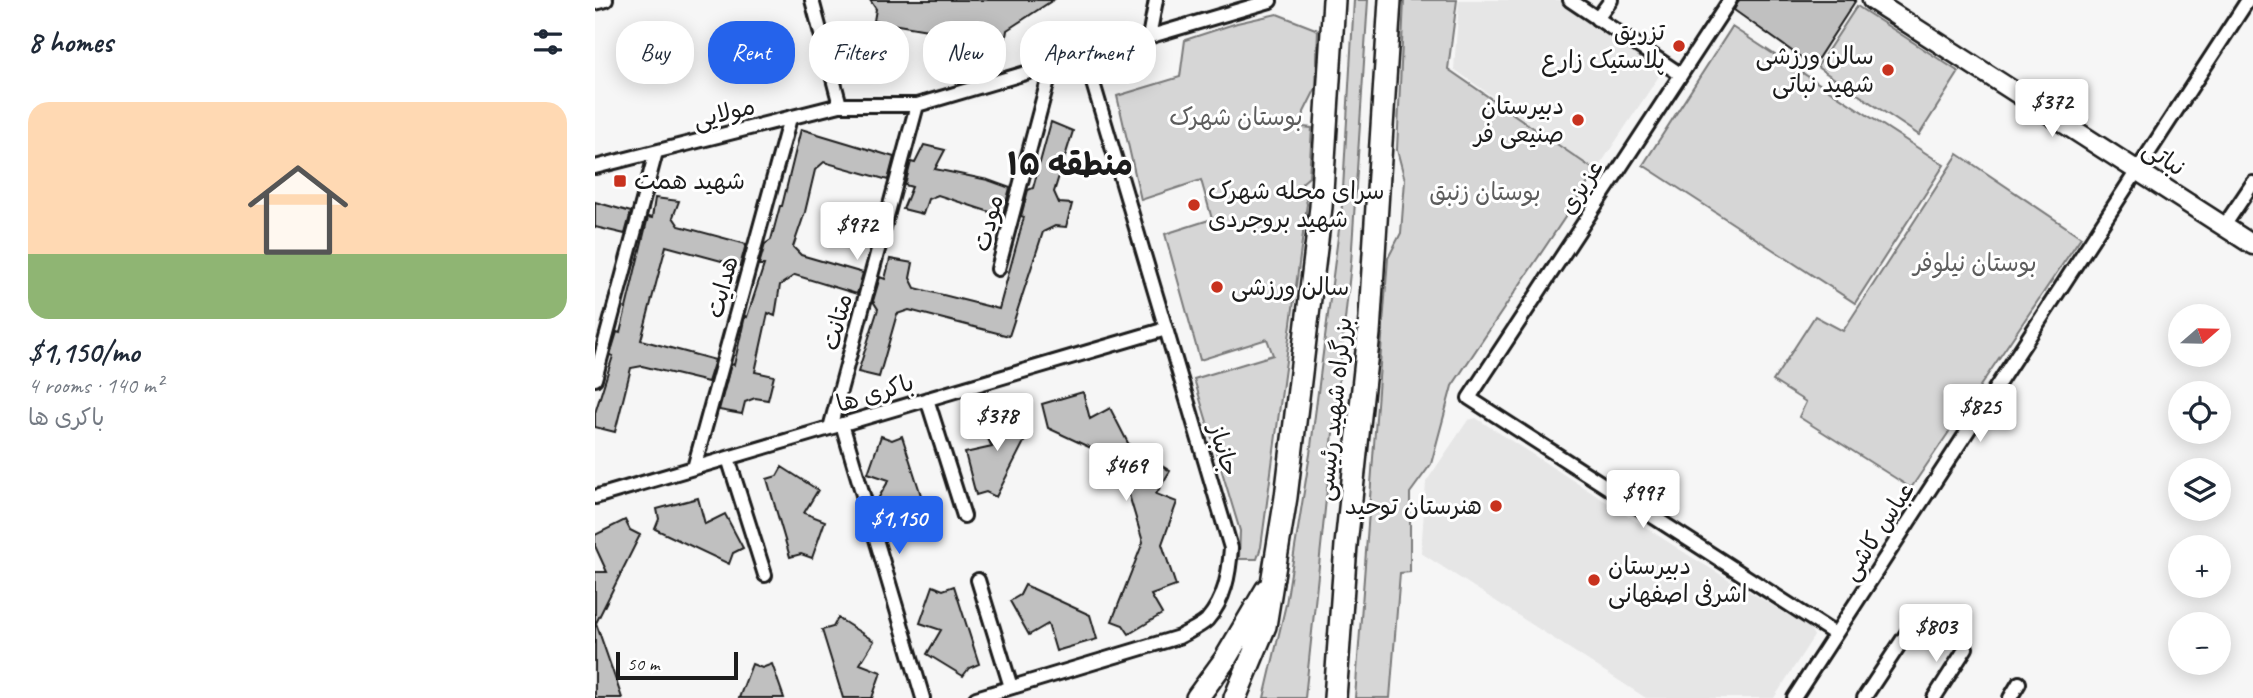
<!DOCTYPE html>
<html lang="en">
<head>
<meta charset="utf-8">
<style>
	:root { --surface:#fff; --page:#f2f2f3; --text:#1f2937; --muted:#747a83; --line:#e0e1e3; --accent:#2563eb }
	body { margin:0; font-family:Caveat,"Playpen Sans Arabic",sans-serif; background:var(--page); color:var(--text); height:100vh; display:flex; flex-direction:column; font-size:26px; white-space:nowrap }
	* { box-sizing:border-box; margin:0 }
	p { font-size:23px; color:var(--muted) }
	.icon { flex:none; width:38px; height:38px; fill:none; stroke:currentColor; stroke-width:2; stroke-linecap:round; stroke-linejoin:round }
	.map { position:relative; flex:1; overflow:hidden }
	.details { display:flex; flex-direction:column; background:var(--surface); width:595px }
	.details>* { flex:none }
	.top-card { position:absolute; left:21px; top:21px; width:665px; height:63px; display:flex; gap:14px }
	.needle { width:46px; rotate:70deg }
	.controls { position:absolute; left:1573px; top:304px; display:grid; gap:14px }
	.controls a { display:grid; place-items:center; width:63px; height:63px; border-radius:50%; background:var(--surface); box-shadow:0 4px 18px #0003; font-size:35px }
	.scale { position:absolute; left:21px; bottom:18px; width:122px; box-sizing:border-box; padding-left:7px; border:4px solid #1c1c1c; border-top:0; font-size:19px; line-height:24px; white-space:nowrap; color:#1c1c1c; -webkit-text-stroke:5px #fff; paint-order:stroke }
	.price { position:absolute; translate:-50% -60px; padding:0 16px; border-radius:7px; background:#fff; color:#222; font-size:23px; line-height:46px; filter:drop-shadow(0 2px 4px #0008) }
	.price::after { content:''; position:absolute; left:50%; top:42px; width:21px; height:16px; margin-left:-10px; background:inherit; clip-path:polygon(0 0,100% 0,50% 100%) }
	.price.current { background:var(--accent); color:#fff }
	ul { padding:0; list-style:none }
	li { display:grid; align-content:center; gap:14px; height:371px; padding:0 28px }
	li+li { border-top:2px solid var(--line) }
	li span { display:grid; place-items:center; height:217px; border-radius:21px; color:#555 }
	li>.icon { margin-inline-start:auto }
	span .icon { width:126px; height:126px; fill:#fffc; stroke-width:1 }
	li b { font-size:30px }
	h2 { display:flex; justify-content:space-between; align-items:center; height:84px; padding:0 28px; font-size:30px }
	.tag { padding:0 24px; border-radius:28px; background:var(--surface); box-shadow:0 4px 18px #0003; font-size:24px; line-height:63px }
	.tag.current { background:var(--accent); color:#fff }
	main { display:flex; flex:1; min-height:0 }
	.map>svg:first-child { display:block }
	.built { fill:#e6e6e6 }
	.green { fill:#d6d6d6; stroke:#797979; stroke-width:2 }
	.building { fill:#c0c0c0; stroke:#1c1c1c; stroke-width:2 }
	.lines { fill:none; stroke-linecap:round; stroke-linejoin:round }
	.minor-casing { stroke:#1c1c1c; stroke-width:18 }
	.secondary-casing { stroke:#1c1c1c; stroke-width:23 }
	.trunk-casing { stroke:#1c1c1c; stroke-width:26 }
	.minor { stroke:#fff; stroke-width:12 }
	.secondary { stroke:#fff; stroke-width:18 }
	.trunk { stroke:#fff; stroke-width:21 }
	.poi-dot { fill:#c8321e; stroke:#fff; stroke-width:2.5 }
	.labels { text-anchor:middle; stroke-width:6; stroke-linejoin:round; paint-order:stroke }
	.poi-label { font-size:24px; fill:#1c1c1c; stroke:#fff; text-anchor:end }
	.street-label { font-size:24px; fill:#1c1c1c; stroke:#fff }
	.park-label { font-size:24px; fill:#5d5d5d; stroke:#fff }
	.district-label { font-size:32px; font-weight:bold; fill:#1c1c1c; stroke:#fff }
</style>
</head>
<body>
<main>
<section class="details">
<h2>8 homes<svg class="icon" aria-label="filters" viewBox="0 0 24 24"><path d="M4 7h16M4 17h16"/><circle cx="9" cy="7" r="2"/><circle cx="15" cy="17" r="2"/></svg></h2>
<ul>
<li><span style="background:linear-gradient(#ffd9b3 70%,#8fb573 0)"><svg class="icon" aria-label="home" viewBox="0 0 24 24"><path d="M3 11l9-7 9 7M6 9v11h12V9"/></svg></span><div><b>$1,150/mo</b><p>4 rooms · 140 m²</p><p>باکری ها</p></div></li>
</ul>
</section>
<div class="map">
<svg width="1658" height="698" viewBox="0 0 1658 698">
	<rect width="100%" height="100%" fill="#f6f6f6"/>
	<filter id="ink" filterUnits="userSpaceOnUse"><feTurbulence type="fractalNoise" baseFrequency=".0143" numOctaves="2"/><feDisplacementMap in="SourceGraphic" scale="14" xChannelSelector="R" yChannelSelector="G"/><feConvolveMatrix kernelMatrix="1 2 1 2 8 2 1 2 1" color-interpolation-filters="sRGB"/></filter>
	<g filter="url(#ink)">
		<path class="built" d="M 864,0 L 965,0 L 1070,67 L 1001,171 L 859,69 Z
			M 881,418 L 1098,558 L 1215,628 L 1219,636 L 1179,698 L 1051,698 L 826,553 L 831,482 L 873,420 Z"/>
		<path class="green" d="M 759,0 L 773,0 L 756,263 L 710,698 L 669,698 L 691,604 L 715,454 L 747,206 Z
			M 809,0 L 862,0 L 853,69 L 1001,171 L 857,386 L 836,464 L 815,493 L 815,572 L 805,573 L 795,698 L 760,698 L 793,258 L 806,233 L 810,180 L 802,150 Z
			M 1262,6 L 1364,72 L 1324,135 L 1222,67 Z
			M 682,14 L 723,30 L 721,88 L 709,112 L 708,127 L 717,128 L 714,177 L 707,183 L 712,204 L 666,547 L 662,559 L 644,559 L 645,531 L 599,379 L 678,355 L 672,339 L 605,360 L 570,234 L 617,219 L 606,180 L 546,200 L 522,96 L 585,77 L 590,40 L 642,23 Z
			M 1137,27 L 1349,165 L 1260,303 L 1048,165 Z
			M 1363,154 L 1486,237 L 1316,488 L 1204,417 L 1211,402 L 1178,381 L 1220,316 L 1248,331 Z"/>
		<path class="building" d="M 275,0 L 458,0 L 412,30 L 410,43 L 279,21 L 281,9 Z
			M 1144,0 L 1261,0 L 1218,66 L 1139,10 Z
			M 456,122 L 478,131 L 459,192 L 464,203 L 477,204 L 471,227 L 460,226 L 448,232 L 414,336 L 314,310 L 302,314 L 284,377 L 263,372 L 283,309 L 278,301 L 285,277 L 290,279 L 295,259 L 318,263 L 315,278 L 320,288 L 404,309 L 429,217 L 426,216 L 433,190 L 438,188 Z
			M 206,129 L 299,157 L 293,180 L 229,162 L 220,170 L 210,212 L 198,247 L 206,255 L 268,273 L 262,294 L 200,275 L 185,285 L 180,316 L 173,313 L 160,372 L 179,376 L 173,400 L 160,398 L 150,402 L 147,414 L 124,410 L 136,364 L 139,365 L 150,316 L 152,317 L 169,265 L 164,265 L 170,244 L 176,240 L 185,206 L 187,206 Z
			M 329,145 L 350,150 L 340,169 L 393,180 L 415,188 L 408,214 L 398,213 L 343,195 L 333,199 L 328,214 L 308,209 L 317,187 L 310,185 L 316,162 L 320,163 Z
			M 60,198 L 84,201 L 78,217 L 84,226 L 151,244 L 145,266 L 71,246 L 46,340 L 120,360 L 113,382 L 47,366 L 36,368 L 20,432 L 0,427 L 0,413 L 18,356 L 15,355 L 22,332 L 25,333 L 53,217 L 57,218 Z
			M 0,202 L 36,212 L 30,234 L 0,227 Z
			M 488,392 L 495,419 L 515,408 L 534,445 L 575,471 L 561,494 L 582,502 L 567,544 L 581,586 L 556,595 L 567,614 L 534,634 L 528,625 L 517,621 L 548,542 L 524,461 L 453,428 L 447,404 Z
			M 422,409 L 434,432 L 401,497 L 391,492 L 381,495 L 370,453 L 397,447 L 387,426 Z
			M 286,436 L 297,440 L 307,436 L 332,514 L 322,518 L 316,527 L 280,504 L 294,480 L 273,473 Z
			M 187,467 L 223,490 L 209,513 L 230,521 L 217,558 L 206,554 L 195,557 L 172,479 L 182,476 Z
			M 103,498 L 110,524 L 130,514 L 148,548 L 138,553 L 134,564 L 60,529 L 64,519 L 62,509 Z
			M 30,520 L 35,530 L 45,535 L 1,623 L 27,698 L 0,698 L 0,572 L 12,572 L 0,546 L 0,535 Z
			M 430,585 L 495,615 L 502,639 L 461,651 L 453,624 L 434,635 L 415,601 L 425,595 Z
			M 338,586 L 348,590 L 359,586 L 384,664 L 374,668 L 368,676 L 332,654 L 346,630 L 325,623 Z
			M 243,618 L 279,641 L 265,664 L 286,672 L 277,698 L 248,698 L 227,630 L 238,627 Z
			M 157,664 L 167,668 L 177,664 L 189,698 L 144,698 Z"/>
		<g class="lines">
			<defs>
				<path id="minor" d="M 217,0 L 245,105
					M 975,0 L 1085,74
					M 1135,0 L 874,398 L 1240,634
					M 0,3 L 11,0
					M 1002,19 L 1016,0
					M 554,37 L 561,0
					M 0,167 L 245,105 L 322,105 L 675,1
					M 1629,226 L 1658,183
					M 403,269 L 457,65
					M 0,379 L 61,152
					M 332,399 L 369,516
					M 247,424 L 328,698
					M 235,428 L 322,105
					M 133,458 L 170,575
					M 99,468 L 195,118
					M 0,497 L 571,329
					M 383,580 L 416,687
					M 381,698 L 584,637 C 592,632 605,627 612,620 C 630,599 634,575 636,548 L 490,56
					M 1199,698 L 1653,0
					M 1269,698 L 1314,630
					M 1339,698 L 1371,648
					M 1415,698 L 1424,683"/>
				<path id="secondary" d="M 1277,0 L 1658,245"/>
				<path id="trunk" d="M 602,698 L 629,661 L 671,590
					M 640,698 L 670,626 L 691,497 L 726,207 L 739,0
					M 740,698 L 751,545 L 774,333 L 795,0"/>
			</defs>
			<use href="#minor" class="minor-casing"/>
			<use href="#secondary" class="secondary-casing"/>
			<use href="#trunk" class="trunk-casing"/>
			<use href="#minor" class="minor"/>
			<use href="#secondary" class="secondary"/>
			<use href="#trunk" class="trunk"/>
		</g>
	</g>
	<g class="poi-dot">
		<circle cx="1084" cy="46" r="7"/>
		<circle cx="1293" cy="70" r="7"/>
		<circle cx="983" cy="120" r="7"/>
		<rect x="18" y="174" width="14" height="14" rx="3.5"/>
		<circle cx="599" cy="205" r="7"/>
		<circle cx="622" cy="287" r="7"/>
		<circle cx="901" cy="506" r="7"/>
		<circle cx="999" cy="580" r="7"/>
	</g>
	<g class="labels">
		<g class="poi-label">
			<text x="1070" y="40">تزریق<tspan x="1070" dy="28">پلاستیک زارع</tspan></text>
			<text x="1279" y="64">سالن ورزشی<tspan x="1279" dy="28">شهید نباتی</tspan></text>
			<text x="969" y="114">دبیرستان<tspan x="969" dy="28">صنیعی فر</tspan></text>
			<text x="39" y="189" text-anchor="start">شهید همت</text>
			<text x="613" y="199" text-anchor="start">سرای محله شهرک<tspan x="613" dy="28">شهید بروجردی</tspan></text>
			<text x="636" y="295" text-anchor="start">سالن ورزشی</text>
			<text x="887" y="514">هنرستان توحید</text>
			<text x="1013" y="574" text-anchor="start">دبیرستان<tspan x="1013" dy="28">اشرفی اصفهانی</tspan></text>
		</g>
		<g class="street-label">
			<text transform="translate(129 113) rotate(-14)" y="8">مولايی</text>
			<text transform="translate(1569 158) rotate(33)" y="8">نباتی</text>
			<text transform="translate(986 187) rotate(-57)" y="8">عزیزی</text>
			<text transform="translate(393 223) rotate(-75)" y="8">مودت</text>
			<text transform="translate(127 287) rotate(-75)" y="8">هدایت</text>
			<text transform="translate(242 322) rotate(-75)" y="8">متانت</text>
			<text transform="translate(280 393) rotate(-17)" y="8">باکری ها</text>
			<text transform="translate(739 409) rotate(-84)" y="8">بزرگراه شهید رئیسی</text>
			<text transform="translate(629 450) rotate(74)" y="8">جانباز</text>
			<text transform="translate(1283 531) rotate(-57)" y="8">عباس کاشی</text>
		</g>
		<g class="park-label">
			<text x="641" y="125">بوستان شهرک</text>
			<text x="890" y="200">بوستان زنبق</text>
			<text x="1380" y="271">بوستان نیلوفر</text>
		</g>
		<g class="district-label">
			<text x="475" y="175">منطقه ۱۵</text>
		</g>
	</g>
</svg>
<div class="controls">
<a><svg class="needle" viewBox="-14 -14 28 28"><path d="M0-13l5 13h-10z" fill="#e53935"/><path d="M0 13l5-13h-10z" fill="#747a83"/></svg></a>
<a><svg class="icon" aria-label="locate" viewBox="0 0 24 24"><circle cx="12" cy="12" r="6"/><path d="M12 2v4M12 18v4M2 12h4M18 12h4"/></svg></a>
<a><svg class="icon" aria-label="layers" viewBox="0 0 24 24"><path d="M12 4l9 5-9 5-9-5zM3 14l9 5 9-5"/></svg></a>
<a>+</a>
<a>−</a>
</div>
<div class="scale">50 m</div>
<b class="price" style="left:1457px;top:139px">$372</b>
<b class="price" style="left:262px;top:262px">$972</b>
<b class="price" style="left:1385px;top:444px">$825</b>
<b class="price" style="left:402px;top:453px">$378</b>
<b class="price" style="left:531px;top:503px">$469</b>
<b class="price" style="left:1048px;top:530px">$997</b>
<b class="price current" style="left:304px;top:556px">$1,150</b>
<b class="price" style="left:1341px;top:664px">$803</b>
<div class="top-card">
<a class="tag">Buy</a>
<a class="tag current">Rent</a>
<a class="tag">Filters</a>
<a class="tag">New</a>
<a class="tag">Apartment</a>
</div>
</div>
</main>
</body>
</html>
